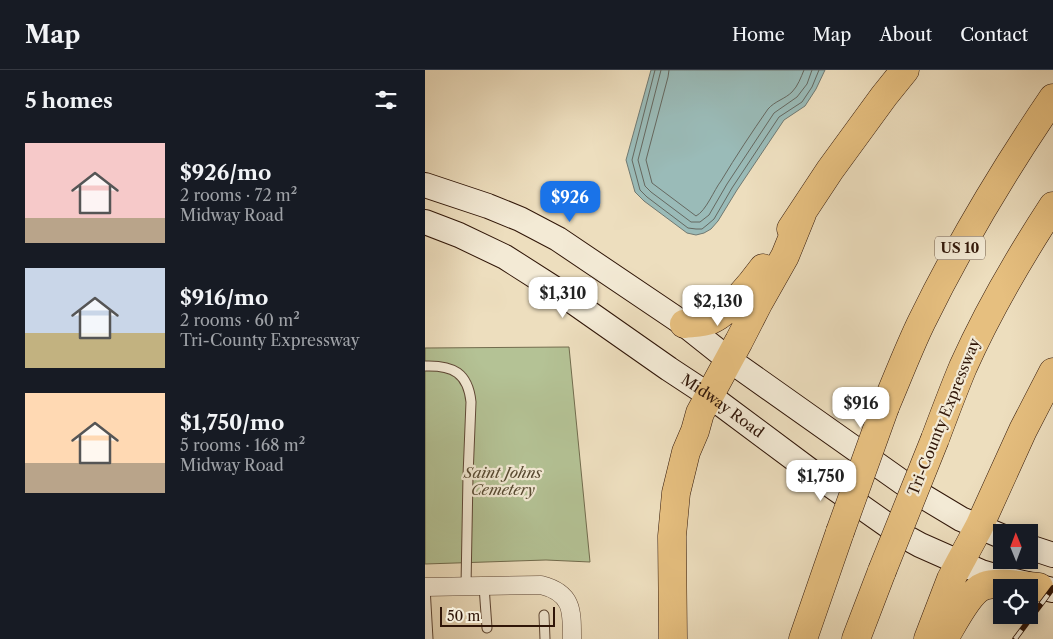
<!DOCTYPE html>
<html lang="en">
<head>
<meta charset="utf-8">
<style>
	:root { --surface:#171b24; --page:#20242c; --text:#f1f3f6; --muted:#9ea1a6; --line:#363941; --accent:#1a73e8 }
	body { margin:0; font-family:"Libre Caslon Text",serif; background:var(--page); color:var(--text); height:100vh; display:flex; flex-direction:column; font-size:19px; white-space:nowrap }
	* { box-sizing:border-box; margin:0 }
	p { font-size:16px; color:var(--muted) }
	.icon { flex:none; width:28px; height:28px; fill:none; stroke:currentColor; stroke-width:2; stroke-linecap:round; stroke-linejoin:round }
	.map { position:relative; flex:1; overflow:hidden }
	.details { display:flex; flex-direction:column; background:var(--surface); width:425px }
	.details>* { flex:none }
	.needle { width:32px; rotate:359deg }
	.buttons { position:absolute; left:568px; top:454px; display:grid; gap:10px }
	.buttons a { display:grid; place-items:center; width:45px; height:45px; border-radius:0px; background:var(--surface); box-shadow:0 2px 12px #0003; font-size:25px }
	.scale { position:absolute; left:15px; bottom:12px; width:115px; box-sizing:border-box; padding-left:5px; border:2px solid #301608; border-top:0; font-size:14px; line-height:18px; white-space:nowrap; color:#301608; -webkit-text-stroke:4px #f3ead5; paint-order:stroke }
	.price { position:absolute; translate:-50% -42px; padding:0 11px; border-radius:10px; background:#fff; color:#222; font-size:16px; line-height:32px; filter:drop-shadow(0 1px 2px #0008) }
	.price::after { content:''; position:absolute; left:50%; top:30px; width:15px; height:11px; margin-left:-8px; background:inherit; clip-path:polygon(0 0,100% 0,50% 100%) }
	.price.active { background:var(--accent); color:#fff }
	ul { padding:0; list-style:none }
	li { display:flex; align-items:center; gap:15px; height:125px; padding:0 25px }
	li span { display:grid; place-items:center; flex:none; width:140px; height:100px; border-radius:0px; color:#555 }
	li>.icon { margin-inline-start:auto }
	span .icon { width:60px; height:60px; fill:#fffc; stroke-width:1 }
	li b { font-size:21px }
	h2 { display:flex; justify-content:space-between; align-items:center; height:60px; padding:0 25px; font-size:21px }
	header { display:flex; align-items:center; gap:30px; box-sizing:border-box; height:70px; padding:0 25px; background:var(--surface); border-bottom:1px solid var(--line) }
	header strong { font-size:24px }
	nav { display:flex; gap:28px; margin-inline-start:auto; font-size:18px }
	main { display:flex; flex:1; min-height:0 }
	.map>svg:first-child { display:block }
	.green { fill:#b4c295; stroke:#726c4e }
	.water { fill:#9abbb8; stroke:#707972 }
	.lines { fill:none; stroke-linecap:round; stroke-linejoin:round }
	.shore { stroke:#656860; stroke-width:1 }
	.service-casing { stroke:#5f4836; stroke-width:11 }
	.minor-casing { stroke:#5f4836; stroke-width:19 }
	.secondary-casing { stroke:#301608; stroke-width:26 }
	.motorway-casing { stroke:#301608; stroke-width:29 }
	.service { stroke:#f3ead5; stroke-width:9 }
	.minor { stroke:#f3ead5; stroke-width:18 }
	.secondary { stroke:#f3ead5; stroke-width:24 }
	.motorway { stroke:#e6bf7f; stroke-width:28 }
	.rail-casing { stroke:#301608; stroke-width:5.5 }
	.rail { stroke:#f3ead5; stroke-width:4; stroke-dasharray:11; stroke-linecap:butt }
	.motorway-bridge-casing { stroke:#301608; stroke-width:29; stroke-linecap:butt }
	.motorway-bridge { stroke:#e6bf7f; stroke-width:28 }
	.labels { text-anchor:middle; stroke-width:4.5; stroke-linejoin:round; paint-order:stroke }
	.shield { fill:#f3ead5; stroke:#6a5646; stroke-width:1 }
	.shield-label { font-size:14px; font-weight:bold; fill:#301608 }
	.street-label { font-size:15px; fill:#301608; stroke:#f3ead5 }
	.park-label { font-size:15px; font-style:italic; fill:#584a32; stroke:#f3ead5 }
</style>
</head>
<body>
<header>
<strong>Map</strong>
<nav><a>Home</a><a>Map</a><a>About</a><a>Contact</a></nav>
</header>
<main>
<section class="details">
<h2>5 homes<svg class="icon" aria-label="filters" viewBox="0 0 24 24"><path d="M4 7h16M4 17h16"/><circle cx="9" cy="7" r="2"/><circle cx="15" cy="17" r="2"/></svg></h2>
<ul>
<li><span style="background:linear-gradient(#f6c9c9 75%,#b9a48a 0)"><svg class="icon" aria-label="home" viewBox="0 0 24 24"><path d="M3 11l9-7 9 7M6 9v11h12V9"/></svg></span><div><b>$926/mo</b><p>2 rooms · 72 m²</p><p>Midway Road</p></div></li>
<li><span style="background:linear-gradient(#c9d6e8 65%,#c2b280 0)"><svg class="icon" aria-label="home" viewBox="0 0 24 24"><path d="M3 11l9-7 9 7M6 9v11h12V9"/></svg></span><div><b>$916/mo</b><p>2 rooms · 60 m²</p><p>Tri-County Expressway</p></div></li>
<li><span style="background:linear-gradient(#ffd9b3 70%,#b9a48a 0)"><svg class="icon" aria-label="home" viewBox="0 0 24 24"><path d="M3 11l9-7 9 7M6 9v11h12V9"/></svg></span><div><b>$1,750/mo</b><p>5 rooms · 168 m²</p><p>Midway Road</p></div></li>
</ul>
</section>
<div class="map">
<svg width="628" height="569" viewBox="0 0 628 569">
	<rect width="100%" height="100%" fill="#eddebe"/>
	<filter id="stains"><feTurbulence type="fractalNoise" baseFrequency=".004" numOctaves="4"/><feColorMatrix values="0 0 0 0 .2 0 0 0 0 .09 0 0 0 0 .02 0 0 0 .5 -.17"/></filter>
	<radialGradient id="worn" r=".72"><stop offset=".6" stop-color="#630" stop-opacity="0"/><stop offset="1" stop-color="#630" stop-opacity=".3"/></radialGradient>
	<path class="green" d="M 144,277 L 165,492 L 121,490 L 0,494 L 0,278 Z"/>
	<path class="water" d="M 226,0 L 400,0 L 391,19 L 380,36 L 359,50 L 312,120 L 293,151 L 286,159 L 279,163 L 271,165 L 262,163 L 219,131 L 210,122 L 201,90 Z"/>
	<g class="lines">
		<path class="shore" d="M 230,0 L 207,90 L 215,120 L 222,127 L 263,158 L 271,159 L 277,159 L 282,155 L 289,149 L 307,118 L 354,47 L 377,32 L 387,17 L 394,0
			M 236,0 L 213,90 L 220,116 L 226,122 L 266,152 L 275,152 L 284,145 L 302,114 L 349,43 L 372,27 L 382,14 L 387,0
			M 244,0 L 243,7 L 221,90 L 227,113 L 271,146 C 281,141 289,120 296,111 C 311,86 327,62 343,39 C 350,31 360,29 367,22 C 373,16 376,7 379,0"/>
		<defs>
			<path id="service" d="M 0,296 C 28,295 43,303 46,332 L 43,406 L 41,516
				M 59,516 L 62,558
				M 0,517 L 3,569
				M 119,545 L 120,569"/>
			<path id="minor" d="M 0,517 L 116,515 C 148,523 147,541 147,569"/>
			<g id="secondary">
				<path d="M 0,115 L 63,136 L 95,149 L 133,169 L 259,254 L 303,289 L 491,422 L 536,449 L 576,466"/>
				<path id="s1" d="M 0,152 L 34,165 L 80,187 L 127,217 L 244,299 L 285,326 L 391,405 L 475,464 L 495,475 L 556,502 L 573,507 L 628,520"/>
				<path d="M 604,477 L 628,485"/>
			</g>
			<path id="motorway" d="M 366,159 L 405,100 L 459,26 L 480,0
				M 259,254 C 267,253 278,253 286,250 C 303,243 327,213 338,198
				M 460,337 C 472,309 483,280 496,253 C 534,175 579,100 628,28
				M 510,369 C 519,345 528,321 538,297 C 563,241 594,188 628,136
				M 248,569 L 247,466 L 251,423 L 261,382 L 270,361 L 275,343 L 314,271 L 334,232 L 360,186 L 377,144
				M 378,569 L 415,462
				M 431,569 L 457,501
				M 503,569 L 526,509 L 554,457 L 598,360 L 628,302
				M 519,569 C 527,556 544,521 559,516 C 572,511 599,516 614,517"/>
		</defs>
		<use href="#service" class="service-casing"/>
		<use href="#minor" class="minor-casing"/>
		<use href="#secondary" class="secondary-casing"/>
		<use href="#motorway" class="motorway-casing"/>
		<use href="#service" class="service"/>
		<use href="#minor" class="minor"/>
		<use href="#secondary" class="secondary"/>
		<use href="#motorway" class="motorway"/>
		<defs>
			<path id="rail" d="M 590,569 L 628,518"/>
		</defs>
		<use href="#rail" class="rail-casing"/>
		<use href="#rail" class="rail"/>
		<defs>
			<path id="motorway-bridge" d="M 415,462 L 460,337
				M 457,501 L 510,369"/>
		</defs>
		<use href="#motorway-bridge" class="motorway-bridge-casing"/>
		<use href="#motorway-bridge" class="motorway-bridge"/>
	</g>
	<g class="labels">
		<rect class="shield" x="510" y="166.5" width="50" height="23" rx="4"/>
		<g class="shield-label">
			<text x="535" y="183">US 10</text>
		</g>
		<g class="street-label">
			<text dy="5" stroke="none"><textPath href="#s1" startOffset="351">Midway Road</textPath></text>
			<text transform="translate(519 347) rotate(-68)" y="5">Tri-County Expressway</text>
		</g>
		<g class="park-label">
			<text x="78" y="408">Saint Johns<tspan x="78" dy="17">Cemetery</tspan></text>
		</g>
	</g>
	<rect width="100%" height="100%" filter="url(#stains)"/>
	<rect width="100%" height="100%" fill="url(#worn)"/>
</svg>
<div class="buttons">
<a><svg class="needle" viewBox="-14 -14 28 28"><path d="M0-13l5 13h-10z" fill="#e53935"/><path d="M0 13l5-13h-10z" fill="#9ea1a6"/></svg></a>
<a><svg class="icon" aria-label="locate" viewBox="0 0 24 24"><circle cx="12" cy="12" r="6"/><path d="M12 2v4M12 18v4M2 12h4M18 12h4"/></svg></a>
</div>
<div class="scale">50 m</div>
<b class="price active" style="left:145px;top:153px">$926</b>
<b class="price" style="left:138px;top:249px">$1,310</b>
<b class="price" style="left:293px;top:257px">$2,130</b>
<b class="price" style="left:436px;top:359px">$916</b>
<b class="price" style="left:396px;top:432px">$1,750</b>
</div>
</main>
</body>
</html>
